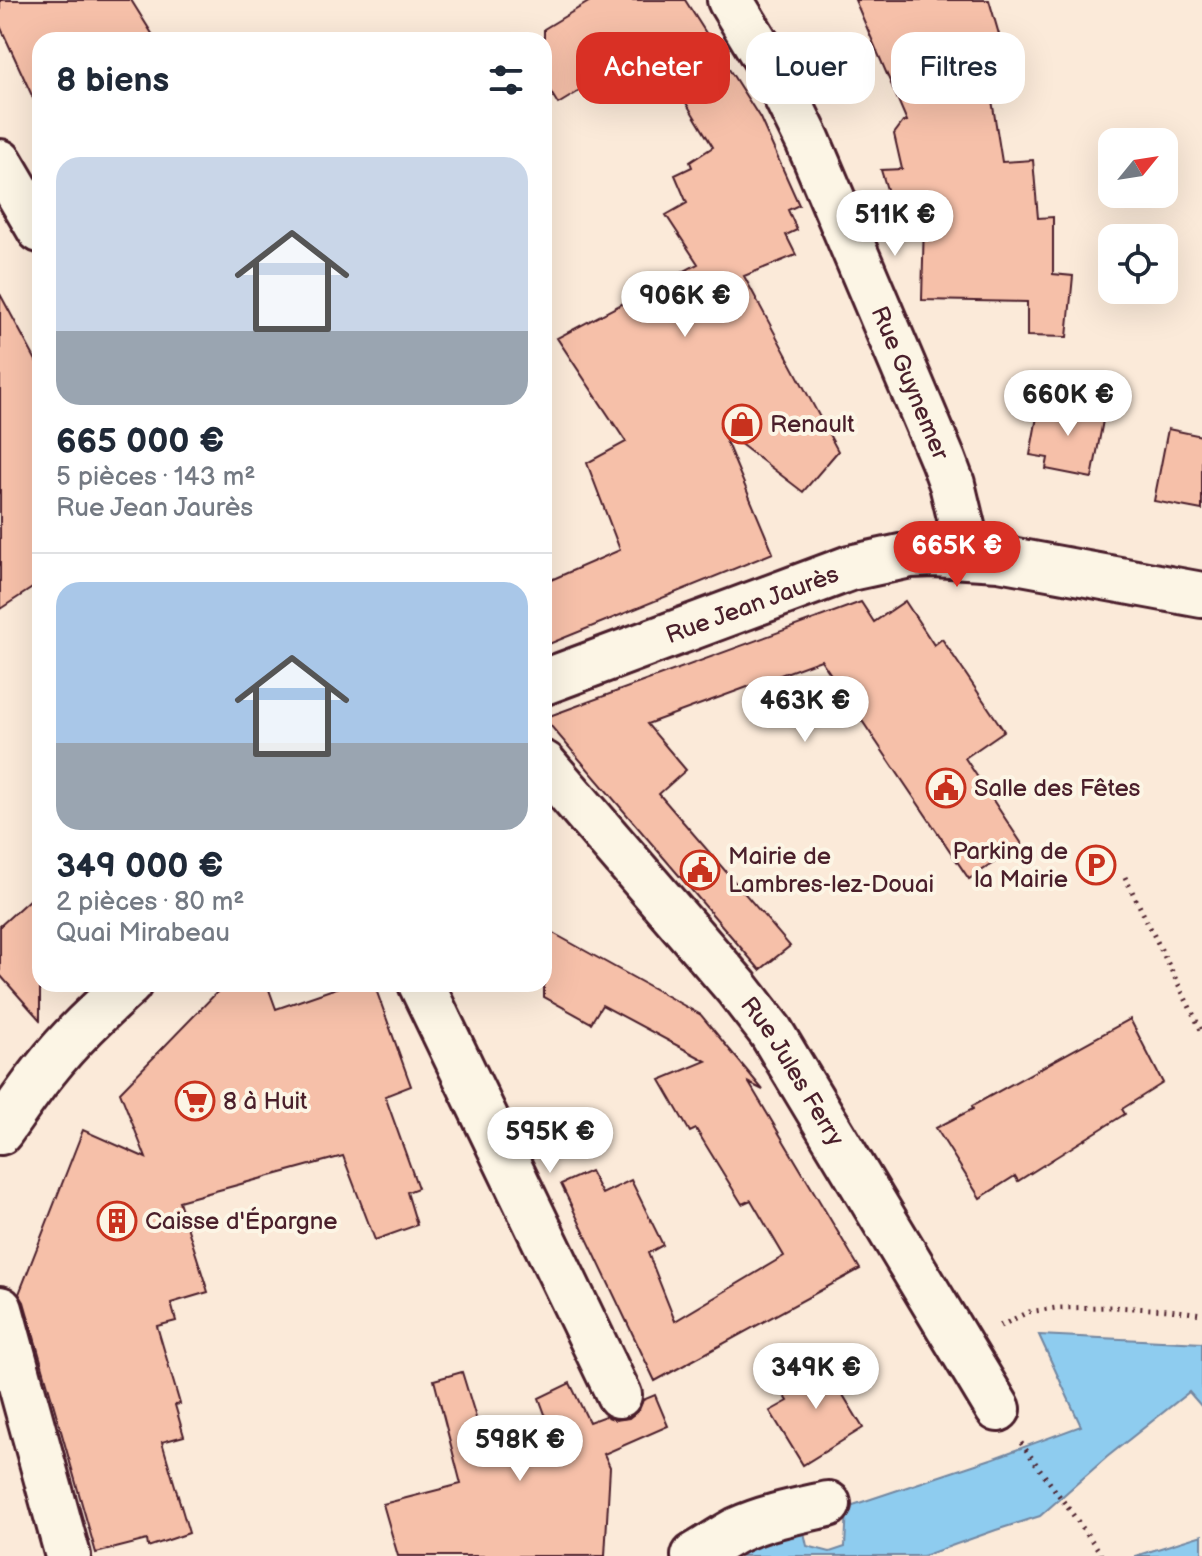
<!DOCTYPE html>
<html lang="fr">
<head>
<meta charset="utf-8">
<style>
	:root { --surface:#fff; --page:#f2f2f3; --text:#1f2937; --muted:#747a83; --line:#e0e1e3; --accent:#d93025 }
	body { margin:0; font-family:"Balsamiq Sans",sans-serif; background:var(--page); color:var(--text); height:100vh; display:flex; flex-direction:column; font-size:30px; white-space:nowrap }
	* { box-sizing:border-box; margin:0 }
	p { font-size:26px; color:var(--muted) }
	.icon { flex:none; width:44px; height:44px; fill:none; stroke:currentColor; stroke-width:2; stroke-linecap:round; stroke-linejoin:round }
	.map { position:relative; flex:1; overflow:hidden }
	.details { position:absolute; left:32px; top:32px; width:520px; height:960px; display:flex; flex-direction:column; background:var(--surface); border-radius:24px; box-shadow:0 8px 32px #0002 }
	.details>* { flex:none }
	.top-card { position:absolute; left:576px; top:32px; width:506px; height:72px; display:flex; gap:16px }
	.needle { width:52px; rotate:60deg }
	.fabs { position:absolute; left:1098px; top:128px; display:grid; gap:16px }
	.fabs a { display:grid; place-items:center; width:80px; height:80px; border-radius:16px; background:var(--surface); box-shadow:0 8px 32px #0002; font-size:40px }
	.price { position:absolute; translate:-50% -68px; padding:0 18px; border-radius:28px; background:#fff; color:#222; font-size:26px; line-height:52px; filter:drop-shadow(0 2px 4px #0008) }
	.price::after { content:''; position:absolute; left:50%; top:48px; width:24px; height:18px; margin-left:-12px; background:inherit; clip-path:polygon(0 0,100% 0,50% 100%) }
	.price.active { background:var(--accent); color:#fff }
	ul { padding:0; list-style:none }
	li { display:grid; align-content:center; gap:16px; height:424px; padding:0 24px }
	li+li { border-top:2px solid var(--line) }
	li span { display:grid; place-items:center; height:248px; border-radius:24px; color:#555 }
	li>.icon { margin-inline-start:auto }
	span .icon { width:144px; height:144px; fill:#fffc; stroke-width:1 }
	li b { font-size:34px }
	h2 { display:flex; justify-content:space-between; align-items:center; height:96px; padding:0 24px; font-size:34px }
	.pill { padding:0 28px; border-radius:24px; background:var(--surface); box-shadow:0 8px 32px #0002; font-size:28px; line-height:72px }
	.pill.active { background:var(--accent); color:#fff }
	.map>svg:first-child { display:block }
	.water { fill:#8eccef; stroke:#7387a1; stroke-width:2 }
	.building { fill:#f6c0a9; stroke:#4a1f2b; stroke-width:2 }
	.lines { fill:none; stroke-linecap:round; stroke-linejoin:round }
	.minor-casing { stroke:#4a1f2b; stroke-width:50 }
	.path { stroke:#4a1f2b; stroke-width:5; stroke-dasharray:2 6; stroke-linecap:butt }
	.minor { stroke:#fcf5e5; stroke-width:44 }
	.labels { text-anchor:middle; stroke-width:8; stroke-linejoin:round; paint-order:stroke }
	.street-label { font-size:24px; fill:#4a1f2b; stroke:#fcf5e5 }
	.poi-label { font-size:24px; fill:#4a1f2b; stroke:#fcf5e5; text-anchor:start }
</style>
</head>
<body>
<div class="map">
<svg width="1202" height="1556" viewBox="0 0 1202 1556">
	<rect width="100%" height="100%" fill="#fbead9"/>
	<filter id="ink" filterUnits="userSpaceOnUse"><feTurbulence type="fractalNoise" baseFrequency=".0125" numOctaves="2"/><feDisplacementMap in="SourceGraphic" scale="16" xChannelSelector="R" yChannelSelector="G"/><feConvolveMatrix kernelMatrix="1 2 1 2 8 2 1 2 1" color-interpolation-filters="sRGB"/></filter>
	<g filter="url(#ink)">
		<path class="water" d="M 1039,1335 L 1202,1343 L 1202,1407 L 1189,1392 L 1107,1457 L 1040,1516 L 996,1530 L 923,1556 L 734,1556 L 732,1543 L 802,1523 L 807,1546 L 830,1552 L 845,1547 L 847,1507 L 994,1458 L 1081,1426 Z
			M 1202,1535 L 1202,1556 L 1135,1556 Z"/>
		<path class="building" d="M 0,0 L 131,0 L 156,40 L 40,40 L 40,113 L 0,26 Z
			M 592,0 L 685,0 L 760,118 L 799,205 L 788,210 L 797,230 L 786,235 L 796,255 L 744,276 L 838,451 L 803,492 L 721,429 L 773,553 L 544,646 L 544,583 L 620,550 L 587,463 L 626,442 L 557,338 L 698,264 L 666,215 L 687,203 L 675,175 L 692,167 L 690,162 L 713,147 L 652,47 L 558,104 L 544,81 L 544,29 Z
			M 855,0 L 989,0 L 1014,86 L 991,94 L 1002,162 L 1033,160 L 1038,218 L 1053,217 L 1053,274 L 1073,276 L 1067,337 L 1027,336 L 1027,302 L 922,300 L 924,221 L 897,222 L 881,170 L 902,169 L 894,134 L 903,122 L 907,121 Z
			M 0,294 L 40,368 L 40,583 L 0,609 Z
			M 1060,401 L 1105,410 L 1092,478 L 1046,469 L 1048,458 L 1030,455 L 1039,406 L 1057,410 Z
			M 1168,429 L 1202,436 L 1202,510 L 1154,501 Z
			M 905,601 L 934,645 L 942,639 L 1004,731 L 965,758 L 1022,844 L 969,879 L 821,660 L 647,724 L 686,770 L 659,794 L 790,946 L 760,970 L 544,718 L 861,602 L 874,622 Z
			M 40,890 L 40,1020 L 0,975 L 0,926 Z
			M 544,928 L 701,1015 L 763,1090 L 749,1083 L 860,1269 L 655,1381 L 561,1184 L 590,1171 L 602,1194 L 631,1180 L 663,1245 L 648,1253 L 675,1321 L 784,1256 L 751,1200 L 742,1204 L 696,1129 L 690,1132 L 660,1080 L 706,1061 L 602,1005 L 591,1023 L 544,997 Z
			M 225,984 L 267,984 L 276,1009 L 348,984 L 374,984 L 411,1086 L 385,1096 L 418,1188 L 407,1192 L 417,1225 L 375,1240 L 343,1156 L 179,1201 L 208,1292 L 171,1303 L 176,1321 L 157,1326 L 180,1404 L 175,1405 L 184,1436 L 162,1442 L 189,1533 L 148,1547 L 147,1540 L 96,1553 L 24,1302 L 19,1294 L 83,1130 L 146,1158 L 120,1092 Z
			M 1130,1019 L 1163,1083 L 1122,1109 L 1125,1114 L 1053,1159 L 1018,1181 L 1015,1176 L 980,1198 L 936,1128 L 973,1109 L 972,1106 Z
			M 830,1355 L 848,1385 L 840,1390 L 863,1428 L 803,1465 L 770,1411 L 788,1401 L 779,1387 Z
			M 462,1372 L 485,1447 L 546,1417 L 539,1398 L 570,1383 L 589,1422 L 605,1416 L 616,1420 L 629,1418 L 639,1410 L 643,1400 L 655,1395 L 668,1426 L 604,1454 L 610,1467 L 605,1556 L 398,1556 L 383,1504 L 461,1484 L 434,1380 Z"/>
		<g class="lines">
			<defs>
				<g id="minor">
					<path id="s1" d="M 730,0 L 776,76 L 808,141 L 943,460 L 952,484 L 969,555"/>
					<path d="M 0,162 L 40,230"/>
					<path id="s2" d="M 544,682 L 850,568 L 910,555 L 934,554 L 999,558 L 1202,595"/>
					<path id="s3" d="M 544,764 L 737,988 L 771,1032 L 998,1409"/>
					<path d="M 421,984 L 619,1395"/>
					<path d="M 0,1132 C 15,1111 29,1090 45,1070 C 70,1038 99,1011 129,984"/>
					<path d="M 0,1309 L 68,1556"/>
					<path d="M 694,1556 C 708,1548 722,1538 737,1530 C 765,1517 797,1511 828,1504"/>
				</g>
			</defs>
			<use href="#minor" class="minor-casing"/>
			<path class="path" d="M 1125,877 L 1202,1032
				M 1000,1326 L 1028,1312 L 1056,1308 L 1114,1307 L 1169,1310 L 1202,1314
				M 1021,1443 L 1100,1552 L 1101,1556"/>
			<use href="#minor" class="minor"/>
		</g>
	</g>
	<defs>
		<symbol id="shop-ring" viewBox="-11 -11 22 22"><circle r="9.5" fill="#fcf5e5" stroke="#c8321e" stroke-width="1.5"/><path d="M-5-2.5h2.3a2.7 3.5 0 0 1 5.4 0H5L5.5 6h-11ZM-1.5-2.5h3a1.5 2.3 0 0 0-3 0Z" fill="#c8321e"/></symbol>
		<symbol id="civic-ring" viewBox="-11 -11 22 22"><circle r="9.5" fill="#fcf5e5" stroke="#c8321e" stroke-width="1.5"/><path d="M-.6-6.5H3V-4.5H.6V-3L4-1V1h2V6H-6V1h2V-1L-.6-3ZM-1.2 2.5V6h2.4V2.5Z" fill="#c8321e"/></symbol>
		<symbol id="parking-ring" viewBox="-11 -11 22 22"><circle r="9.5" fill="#fcf5e5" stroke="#c8321e" stroke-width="1.5"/><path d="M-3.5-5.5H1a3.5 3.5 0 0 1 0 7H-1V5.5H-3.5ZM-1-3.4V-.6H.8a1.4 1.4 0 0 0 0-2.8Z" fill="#c8321e"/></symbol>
		<symbol id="supermarket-ring" viewBox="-11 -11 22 22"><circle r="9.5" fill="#fcf5e5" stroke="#c8321e" stroke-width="1.5"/><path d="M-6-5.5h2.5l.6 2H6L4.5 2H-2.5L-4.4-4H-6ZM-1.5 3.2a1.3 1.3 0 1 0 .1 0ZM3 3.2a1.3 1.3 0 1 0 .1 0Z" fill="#c8321e"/></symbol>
		<symbol id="building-ring" viewBox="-11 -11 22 22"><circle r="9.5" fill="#fcf5e5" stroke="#c8321e" stroke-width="1.5"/><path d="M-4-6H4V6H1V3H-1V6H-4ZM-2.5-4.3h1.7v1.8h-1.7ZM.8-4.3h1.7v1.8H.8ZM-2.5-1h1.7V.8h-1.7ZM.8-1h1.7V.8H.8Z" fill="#c8321e"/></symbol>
	</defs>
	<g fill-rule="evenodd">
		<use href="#shop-ring" x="720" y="402" width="44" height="44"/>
		<use href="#civic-ring" x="924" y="766" width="44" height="44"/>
		<use href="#parking-ring" x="1074" y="843" width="44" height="44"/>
		<use href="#civic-ring" x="678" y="848" width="44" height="44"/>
		<use href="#supermarket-ring" x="173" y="1079" width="44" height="44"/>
		<use href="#building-ring" x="95" y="1199" width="44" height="44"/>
	</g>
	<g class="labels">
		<g class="street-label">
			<text dy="8" stroke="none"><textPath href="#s1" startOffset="424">Rue Guynemer</textPath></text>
			<text dy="8" stroke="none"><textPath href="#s2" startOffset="222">Rue Jean Jaurès</textPath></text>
			<text dy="8" stroke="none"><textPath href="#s3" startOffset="396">Rue Jules Ferry</textPath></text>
		</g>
		<g class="poi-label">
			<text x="770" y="432">Renault</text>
			<text x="974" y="796">Salle des Fêtes</text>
			<text x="1068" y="859" text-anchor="end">Parking de<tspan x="1068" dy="28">la Mairie</tspan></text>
			<text x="728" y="864">Mairie de<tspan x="728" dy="28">Lambres-lez-Douai</tspan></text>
			<text x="223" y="1109">8 à Huit</text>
			<text x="145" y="1229">Caisse d'Épargne</text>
		</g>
	</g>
</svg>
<div class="fabs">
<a><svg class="needle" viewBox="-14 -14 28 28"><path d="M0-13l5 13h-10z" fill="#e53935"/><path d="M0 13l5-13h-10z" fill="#747a83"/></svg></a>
<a><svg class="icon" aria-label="locate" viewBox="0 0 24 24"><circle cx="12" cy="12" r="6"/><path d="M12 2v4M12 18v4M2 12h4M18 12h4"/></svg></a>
</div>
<b class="price" style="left:895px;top:258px">511K €</b>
<b class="price" style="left:685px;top:339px">906K €</b>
<b class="price" style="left:1068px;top:438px">660K €</b>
<b class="price active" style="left:957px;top:589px">665K €</b>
<b class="price" style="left:805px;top:744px">463K €</b>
<b class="price" style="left:550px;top:1175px">595K €</b>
<b class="price" style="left:816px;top:1411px">349K €</b>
<b class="price" style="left:520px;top:1483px">598K €</b>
<div class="top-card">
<a class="pill active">Acheter</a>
<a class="pill">Louer</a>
<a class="pill">Filtres</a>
</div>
<section class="details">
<h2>8 biens<svg class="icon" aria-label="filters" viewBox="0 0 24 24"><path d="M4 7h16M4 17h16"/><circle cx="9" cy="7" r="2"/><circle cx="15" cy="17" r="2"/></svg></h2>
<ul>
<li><span style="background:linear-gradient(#c9d6e8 70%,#9aa5b1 0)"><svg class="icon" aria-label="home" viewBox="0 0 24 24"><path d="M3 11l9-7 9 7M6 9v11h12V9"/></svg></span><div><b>665 000 €</b><p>5 pièces · 143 m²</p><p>Rue Jean Jaurès</p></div></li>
<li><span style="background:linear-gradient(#a9c7e8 65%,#9aa5b1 0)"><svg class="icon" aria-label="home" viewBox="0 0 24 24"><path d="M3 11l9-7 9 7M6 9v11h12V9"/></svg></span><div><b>349 000 €</b><p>2 pièces · 80 m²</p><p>Quai Mirabeau</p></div></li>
</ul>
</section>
</div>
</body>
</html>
